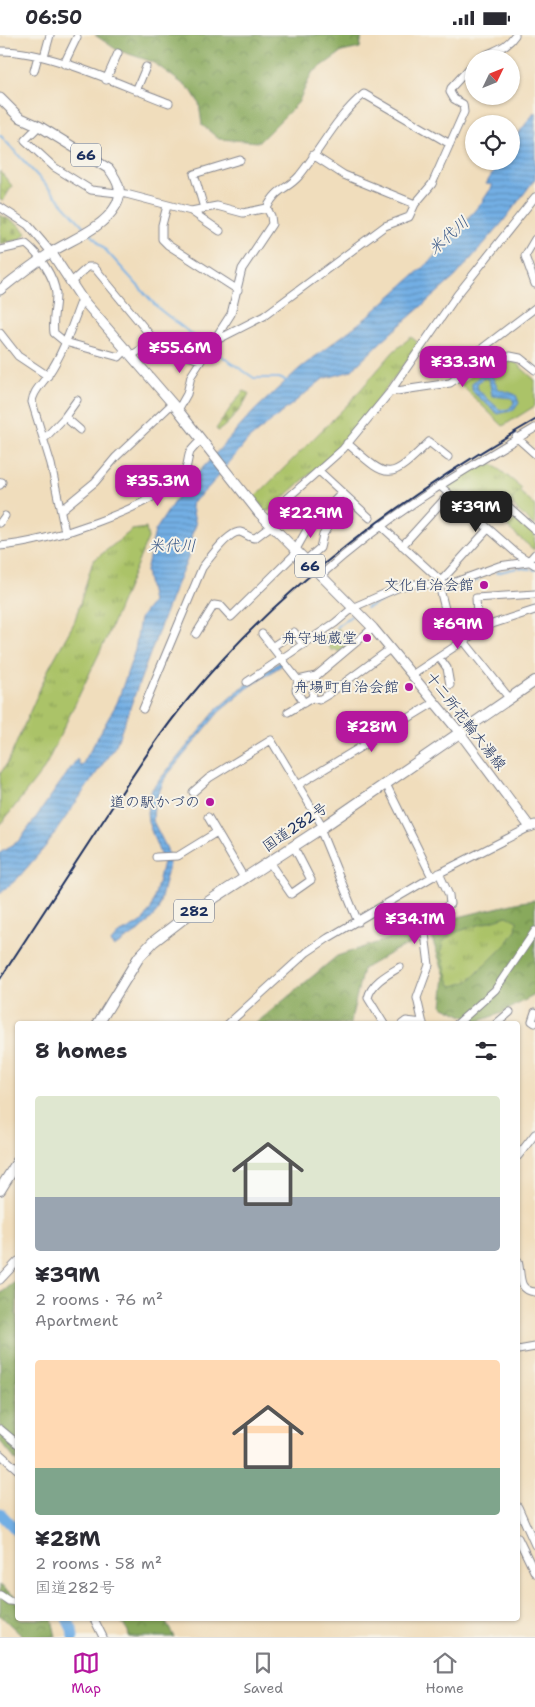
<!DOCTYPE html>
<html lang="en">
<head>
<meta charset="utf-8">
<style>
	:root { --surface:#fff; --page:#f7f7f7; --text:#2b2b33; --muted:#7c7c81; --line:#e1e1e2; --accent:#b5179e }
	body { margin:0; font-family:"Shantell Sans","Klee One",sans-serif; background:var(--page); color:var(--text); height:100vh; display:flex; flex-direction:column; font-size:19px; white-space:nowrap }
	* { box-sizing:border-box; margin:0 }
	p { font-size:16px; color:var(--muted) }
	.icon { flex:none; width:28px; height:28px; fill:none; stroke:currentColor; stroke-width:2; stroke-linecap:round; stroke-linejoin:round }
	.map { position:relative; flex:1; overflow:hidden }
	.details { position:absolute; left:15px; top:986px; width:505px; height:600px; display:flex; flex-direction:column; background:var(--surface); border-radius:5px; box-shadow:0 1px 4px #0004 }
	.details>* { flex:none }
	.needle { width:32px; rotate:47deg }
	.tools { position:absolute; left:465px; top:15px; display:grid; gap:10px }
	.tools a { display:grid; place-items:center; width:55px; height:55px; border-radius:50%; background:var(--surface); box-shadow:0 1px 4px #0004; font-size:25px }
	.price { position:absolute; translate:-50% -42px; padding:0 11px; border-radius:10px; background:var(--accent); color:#fff; font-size:16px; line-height:32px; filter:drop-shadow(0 1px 2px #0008) }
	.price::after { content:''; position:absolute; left:50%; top:30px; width:15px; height:11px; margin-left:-8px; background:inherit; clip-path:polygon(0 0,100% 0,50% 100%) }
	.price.active { background:#222; color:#fff }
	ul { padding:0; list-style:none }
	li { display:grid; align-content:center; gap:10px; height:265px; padding:0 20px }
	li span { display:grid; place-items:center; height:155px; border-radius:5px; color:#555 }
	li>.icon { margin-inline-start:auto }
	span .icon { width:90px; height:90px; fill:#fffc; stroke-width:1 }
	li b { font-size:21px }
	h2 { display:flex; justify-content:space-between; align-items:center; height:60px; padding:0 20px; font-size:21px }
	.status { display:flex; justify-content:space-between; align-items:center; height:35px; padding:0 25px; background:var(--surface); direction:ltr }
	.status svg { height:14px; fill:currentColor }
	.tab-bar { display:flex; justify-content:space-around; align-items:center; height:70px; border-top:1px solid var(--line); background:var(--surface); font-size:14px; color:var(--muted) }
	.tab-bar a { display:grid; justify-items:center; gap:2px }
	.tab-bar .active { color:var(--accent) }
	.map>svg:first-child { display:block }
	.grass { fill:#abc368; stroke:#637963 }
	.forest { fill:url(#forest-crowns); stroke:#526c5d }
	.cemetery { fill:url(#cemetery-stones); stroke:#637963 }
	.park { fill:url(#park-tufts); stroke:#637963 }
	.water { fill:url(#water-rules); stroke:#476fa1; fill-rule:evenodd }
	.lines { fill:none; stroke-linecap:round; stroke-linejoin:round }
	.stream { stroke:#73afe4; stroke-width:2 }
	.river { stroke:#73afe4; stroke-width:11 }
	.minor-casing { stroke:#86868d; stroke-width:9 }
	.major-casing { stroke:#86868d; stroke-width:11 }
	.highway-casing { stroke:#86868d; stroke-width:12 }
	.minor { stroke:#fff; stroke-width:7 }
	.major { stroke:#fff; stroke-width:9 }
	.highway { stroke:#fff; stroke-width:10 }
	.rail { stroke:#1b2f5e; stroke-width:2 }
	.poi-dot { fill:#b5179e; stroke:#f7f3e8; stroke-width:2 }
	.labels { text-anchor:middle; stroke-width:4; stroke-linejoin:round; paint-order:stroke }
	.shield { fill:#f7f3e8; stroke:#5d6a87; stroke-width:1 }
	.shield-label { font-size:14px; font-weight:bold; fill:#1b2f5e }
	.poi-label { font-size:15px; fill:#1b2f5e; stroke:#f7f3e8; text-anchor:end }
	.street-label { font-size:15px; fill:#1b2f5e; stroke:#f7f3e8 }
	.water-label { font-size:16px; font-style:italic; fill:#355586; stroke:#f7f3e8 }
</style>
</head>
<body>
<div class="status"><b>06:50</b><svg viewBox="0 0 49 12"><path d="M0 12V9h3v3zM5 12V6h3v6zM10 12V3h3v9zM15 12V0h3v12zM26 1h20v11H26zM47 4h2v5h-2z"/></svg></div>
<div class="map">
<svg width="535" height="1602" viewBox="0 0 535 1602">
	<defs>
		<pattern id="forest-crowns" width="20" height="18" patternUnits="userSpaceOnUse" patternTransform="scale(1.25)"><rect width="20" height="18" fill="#88a95c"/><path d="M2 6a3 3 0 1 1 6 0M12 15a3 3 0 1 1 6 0" fill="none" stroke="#6e8a4f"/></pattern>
		<pattern id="cemetery-stones" width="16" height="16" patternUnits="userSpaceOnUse" patternTransform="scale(1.25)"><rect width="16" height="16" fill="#abc368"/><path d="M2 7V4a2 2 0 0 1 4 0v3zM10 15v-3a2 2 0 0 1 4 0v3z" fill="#8a9f59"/></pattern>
		<pattern id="park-tufts" width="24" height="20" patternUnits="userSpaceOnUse" patternTransform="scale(1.25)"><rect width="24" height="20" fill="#abc368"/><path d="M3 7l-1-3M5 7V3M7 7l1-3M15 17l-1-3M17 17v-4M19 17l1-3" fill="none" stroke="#8a9f59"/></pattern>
		<pattern id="water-rules" width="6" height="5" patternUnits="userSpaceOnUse" patternTransform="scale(1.25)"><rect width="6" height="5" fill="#73afe4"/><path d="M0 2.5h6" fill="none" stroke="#5e8fbc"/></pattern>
	</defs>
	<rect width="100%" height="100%" fill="#f7f3e8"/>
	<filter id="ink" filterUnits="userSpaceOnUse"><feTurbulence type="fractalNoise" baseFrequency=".02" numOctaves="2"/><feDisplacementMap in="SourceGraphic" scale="10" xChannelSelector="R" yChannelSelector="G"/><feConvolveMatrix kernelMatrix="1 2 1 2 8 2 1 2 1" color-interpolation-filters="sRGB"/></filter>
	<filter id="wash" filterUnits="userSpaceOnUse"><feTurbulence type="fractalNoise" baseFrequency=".0096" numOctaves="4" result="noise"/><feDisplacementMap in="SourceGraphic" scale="20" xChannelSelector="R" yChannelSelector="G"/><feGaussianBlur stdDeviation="1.12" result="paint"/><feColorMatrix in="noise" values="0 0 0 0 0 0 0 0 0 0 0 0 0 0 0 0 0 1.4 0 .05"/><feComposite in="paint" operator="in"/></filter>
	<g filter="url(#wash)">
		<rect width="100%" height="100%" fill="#f0ddbc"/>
		<path class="grass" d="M 515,327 L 535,345 L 535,371 L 503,391 L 461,350 C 480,331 488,330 515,327 Z
			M 519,456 L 535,471 L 535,491 L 516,474 L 510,466 Z
			M 517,482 L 535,498 L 534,515 L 507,492 Z
			M 338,593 L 350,609 L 339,617 L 335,614 L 332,616 L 322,603 Z"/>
		<path class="forest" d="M 95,0 L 362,0 L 360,13 L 342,17 L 312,38 L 298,68 L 259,107 L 219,104 L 202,90 L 199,68 L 191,55 L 153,27 L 117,15 Z
			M 535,865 L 535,960 L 502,978 L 476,987 L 442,971 L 445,941 L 431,901 L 396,915 L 363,934 L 350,989 L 255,989 L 337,921 L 442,886 L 520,867 Z
			M 17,1245 L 17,1427 L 0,1406 L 0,1259 Z
			M 0,1550 L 17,1563 L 18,1584 L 52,1584 L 56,1602 L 23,1602 L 0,1580 Z
			M 119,1584 L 164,1584 L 174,1602 L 129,1602 L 128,1596 Z"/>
		<path class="cemetery" d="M 0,180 L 18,189 L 26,198 L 21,204 L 0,209 Z
			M 244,356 L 249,358 C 245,370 229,389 218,396 L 216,394 C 221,387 239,359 244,356 Z"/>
		<path class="park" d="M 0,136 L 12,151 L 3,166 L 0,165 Z
			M 411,302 L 420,309 L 354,395 L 332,419 L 269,476 L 264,476 L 254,463 L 349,368 L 394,316 Z
			M 484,425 L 490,427 L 522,453 L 489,491 L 442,451 Z
			M 146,493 L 148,503 L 106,604 L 44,734 L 0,790 L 0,739 L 8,727 L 49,633 L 74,588 L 93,526 L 132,495 Z
			M 507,881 L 517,886 L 516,895 L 508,907 L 469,946 L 454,951 L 450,949 L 441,917 L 443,907 L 453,898 Z"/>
		<path class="water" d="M 535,77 L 535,144 L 502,188 L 455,242 L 383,305 L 351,336 L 323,344 L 248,405 L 209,452 L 191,469 L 196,490 L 191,501 L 194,509 L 172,560 L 116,710 L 45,812 L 18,843 L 0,859 L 0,818 L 20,805 L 77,724 L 81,732 L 117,668 L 135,615 L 140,583 L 152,567 L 146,536 L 155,496 L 179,459 L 255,375 L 300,333 L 366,283 L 430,226 L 482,167 L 493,150 L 486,149 L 500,126 L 511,126 L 511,108 Z
			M 483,338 L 492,340 C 500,361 499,352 516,360 L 519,368 L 514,375 L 498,379 L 475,359 L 472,355 L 472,348 ZM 483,343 L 489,344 L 492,361 L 512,363 L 514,368 L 509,374 L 502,375 L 499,374 L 478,355 L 477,349 Z
			M 280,627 L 282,630 L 248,653 L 219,677 L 165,743 L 154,770 L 153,786 L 167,814 L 169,829 L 158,876 L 142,894 L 114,912 L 110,908 L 117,900 L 140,888 L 146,882 L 151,874 L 158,848 L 163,827 L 148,787 L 147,777 L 152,754 L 217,674 L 240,654 Z"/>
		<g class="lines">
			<path class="stream" d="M 0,100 L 86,194
				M 91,199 L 159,274 L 207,311
				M 211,314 L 254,343 L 279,343 L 289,347
				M 520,533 L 530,534
				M 533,534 L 535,535
				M 496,538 L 517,533
				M 469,548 L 478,545
				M 459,553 L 466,550
				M 429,555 L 438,556
				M 406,556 L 426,554
				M 443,556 L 455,554
				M 366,573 L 402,557
				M 336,592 L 351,581"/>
			<path class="river" d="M 0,1478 L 18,1497
				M 67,1584 L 72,1594 L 73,1602"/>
		</g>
	</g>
	<g filter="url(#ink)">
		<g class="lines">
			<defs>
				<path id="minor" d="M 0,16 C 49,15 122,51 169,68
					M 44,22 L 50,0
					M 479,24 C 493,15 506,14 515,0
					M 64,29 L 77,2
					M 34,36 L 38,21
					M 106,45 L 118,18
					M 136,56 L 146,32
					M 39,91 L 25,105 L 27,107 L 54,132 L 91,155 L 126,159 L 191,176 L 217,171 L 243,178 L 267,173 C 277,152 287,155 299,141 C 321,114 336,82 364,59 L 450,109
					M 313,120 L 344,140 L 415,169
					M 167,171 L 162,190 L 162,204 L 168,210 L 238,255
					M 0,172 L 28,190 L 51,217
					M 204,173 L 194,139 L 240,125
					M 191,176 L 220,196
					M 535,204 L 525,221 L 535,249
					M 0,215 L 26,209 C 39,219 55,243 56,259 C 56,273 52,284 54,298 L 65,307 L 119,322 L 127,314
					M 70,248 L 88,232 L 94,232 L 155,306 L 132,320
					M 0,298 L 18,321 L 48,341
					M 155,306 L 178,318 L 200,325
					M 213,307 L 264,281 L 385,191 L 409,182 L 415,169 L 432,149 L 464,77 L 463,69 L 454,64 L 450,57 L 451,53 L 474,28
					M 482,328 L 476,318 L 535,273
					M 390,357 L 450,348 L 478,329 L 510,321 L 520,323 L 535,335
					M 178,375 L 187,359 L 191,341 L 231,279 L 242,234 L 272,189 L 271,181 L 267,173
					M 65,382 L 80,395
					M 516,402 L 535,419
					M 44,404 L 64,383 L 77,365
					M 347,408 C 389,445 388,447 429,407 L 448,422
					M 319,436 L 370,483
					M 0,450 L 2,447
					M 439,450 L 516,518 L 535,530
					M 509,472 L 535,495
					M 61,475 L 95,447 L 116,422 L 172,369
					M 267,487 L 281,469 L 343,414 L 390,357 L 457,260 L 535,162
					M 0,488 L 5,481
					M 380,490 L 441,546 L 439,550 L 448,586 L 510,664
					M 65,497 L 51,429 L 32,367 C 33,356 42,349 48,340 C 64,317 72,290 82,264
					M 0,511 C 47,508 151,474 183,439 C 188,434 187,424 190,417 C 193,413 197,409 200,406
					M 402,511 L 449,459
					M 295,516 L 308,493 L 342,458
					M 305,526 L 320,513 L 323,500 L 329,490 L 323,478
					M 320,541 C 386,481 459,438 535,393
					M 441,546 L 488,494
					M 478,596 L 476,563 L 535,559
					M 196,599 L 214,570 L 221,571 L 231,582 L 297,517
					M 262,599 L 298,645 L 316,641
					M 272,612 L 294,597 L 303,610
					M 439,622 L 447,633 L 450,650
					M 412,640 L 486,591 L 535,575
					M 298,645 L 296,655 L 304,668
					M 247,647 L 335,588 L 354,572 L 402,551 L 416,549 L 447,550 L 499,531 L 528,527 L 535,519
					M 312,663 L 316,641 L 373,593
					M 143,674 L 202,533 C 208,525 229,496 240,497 C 245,498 249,503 255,503 L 271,491
					M 288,677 L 312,663 L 319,665 L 329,659 L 390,614
					M 386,749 L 432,842
					M 298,750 L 435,667
					M 193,757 L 209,743 L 271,705 L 323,792
					M 208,782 L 244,843
					M 320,794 L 358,887
					M 156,822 L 178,821 L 217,797
					M 269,827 L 291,859 L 311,845 L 294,812
					M 535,977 L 532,986 L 535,988
					M 228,989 L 307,917 L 328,903 L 432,842 L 530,792
					M 384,989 L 368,963 C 371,948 388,939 400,932
					M 402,989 L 406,986 L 423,988
					M 423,989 L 417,963 L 429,930 L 424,891 L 426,884 L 450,869 L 449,860 L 439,838
					M 457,989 L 495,955 L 535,896
					M 496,989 L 510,977
					M 518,1121 L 535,1099
					M 518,1226 C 522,1241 517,1255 535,1257
					M 0,1245 L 18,1226
					M 518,1315 L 535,1312
					M 0,1394 L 18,1409
					M 0,1419 L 18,1435
					M 518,1472 L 535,1510
					M 518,1503 L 535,1538
					M 0,1560 L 9,1566 L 18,1567
					M 94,1584 L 103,1602"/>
				<path id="major" d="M 0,63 L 19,82 L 39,91 L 109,134 C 118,146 124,158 115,172 C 102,194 70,205 50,218 C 32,230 16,242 0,255
					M 51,217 L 82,264 L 178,375 L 259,478 L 373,593 L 460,698 L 530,792 L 535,790"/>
				<path id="highway" d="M 98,989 L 139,922 L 153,907 L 188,880 L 320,794 L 535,646
					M 0,1155 L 18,1126"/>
			</defs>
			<use href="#minor" class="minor-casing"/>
			<use href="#major" class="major-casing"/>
			<use href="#highway" class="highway-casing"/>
			<use href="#minor" class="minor"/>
			<use href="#major" class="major"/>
			<use href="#highway" class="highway"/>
			<path class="rail" d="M 0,944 C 33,893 66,843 99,792 C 128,748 156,703 189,663 C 284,547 407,459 535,385"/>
		</g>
	</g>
	<g class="poi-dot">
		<circle cx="484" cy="550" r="5"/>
		<circle cx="367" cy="603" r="5"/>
		<circle cx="409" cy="652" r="5"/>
		<circle cx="210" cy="767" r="5"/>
	</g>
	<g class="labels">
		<g class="shield">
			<rect x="71" y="108.5" width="30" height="23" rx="4"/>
			<rect x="295" y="519.5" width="30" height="23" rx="4"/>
			<rect x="174" y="864.5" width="40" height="23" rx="4"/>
		</g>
		<g class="shield-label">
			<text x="86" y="125">66</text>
			<text x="310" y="536">66</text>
			<text x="194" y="881">282</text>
		</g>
		<g class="poi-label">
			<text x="474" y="555">文化自治会館</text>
			<text x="357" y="608">舟守地蔵堂</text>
			<text x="399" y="657">舟場町自治会館</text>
			<text x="200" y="772">道の駅かづの</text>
		</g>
		<g class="street-label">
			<text transform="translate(466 686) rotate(52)" y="5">十二所花輪大湯線</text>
			<text transform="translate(295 792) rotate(-34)" y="5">国道282号</text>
		</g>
		<g class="water-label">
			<text transform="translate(448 200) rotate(-42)" y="6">米代川</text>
			<text x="172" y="516">米代川</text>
		</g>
	</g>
</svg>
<div class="tools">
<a><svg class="needle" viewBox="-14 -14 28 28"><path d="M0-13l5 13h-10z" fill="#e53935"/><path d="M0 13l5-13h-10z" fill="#7c7c81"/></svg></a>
<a><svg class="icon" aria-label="locate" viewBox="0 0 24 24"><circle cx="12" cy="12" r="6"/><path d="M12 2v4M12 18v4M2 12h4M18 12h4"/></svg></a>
</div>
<b class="price" style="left:180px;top:339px">¥55.6M</b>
<b class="price" style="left:463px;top:353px">¥33.3M</b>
<b class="price" style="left:158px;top:472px">¥35.3M</b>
<b class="price active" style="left:476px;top:498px">¥39M</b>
<b class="price" style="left:311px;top:504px">¥22.9M</b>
<b class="price" style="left:458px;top:615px">¥69M</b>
<b class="price" style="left:372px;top:718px">¥28M</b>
<b class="price" style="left:415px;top:910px">¥34.1M</b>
<section class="details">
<h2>8 homes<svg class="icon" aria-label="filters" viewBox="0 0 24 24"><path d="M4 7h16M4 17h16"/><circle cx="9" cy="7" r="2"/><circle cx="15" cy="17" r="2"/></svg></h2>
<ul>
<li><span style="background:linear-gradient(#dfe7d0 65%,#9aa5b1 0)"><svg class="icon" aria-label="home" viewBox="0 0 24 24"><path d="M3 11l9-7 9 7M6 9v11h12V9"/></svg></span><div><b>¥39M</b><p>2 rooms · 76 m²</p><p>Apartment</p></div></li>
<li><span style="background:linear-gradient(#ffd9b3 70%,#7fa58c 0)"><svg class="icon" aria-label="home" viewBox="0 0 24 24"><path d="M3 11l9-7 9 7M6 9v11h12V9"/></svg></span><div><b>¥28M</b><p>2 rooms · 58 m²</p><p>国道282号</p></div></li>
</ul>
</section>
</div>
<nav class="tab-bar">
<a class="active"><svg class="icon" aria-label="map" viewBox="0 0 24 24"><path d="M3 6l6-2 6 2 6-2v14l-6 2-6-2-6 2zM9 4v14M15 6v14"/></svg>Map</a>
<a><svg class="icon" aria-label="saved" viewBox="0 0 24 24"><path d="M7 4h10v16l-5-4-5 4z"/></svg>Saved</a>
<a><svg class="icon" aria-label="home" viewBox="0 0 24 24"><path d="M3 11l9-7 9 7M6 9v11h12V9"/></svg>Home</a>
</nav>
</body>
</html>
